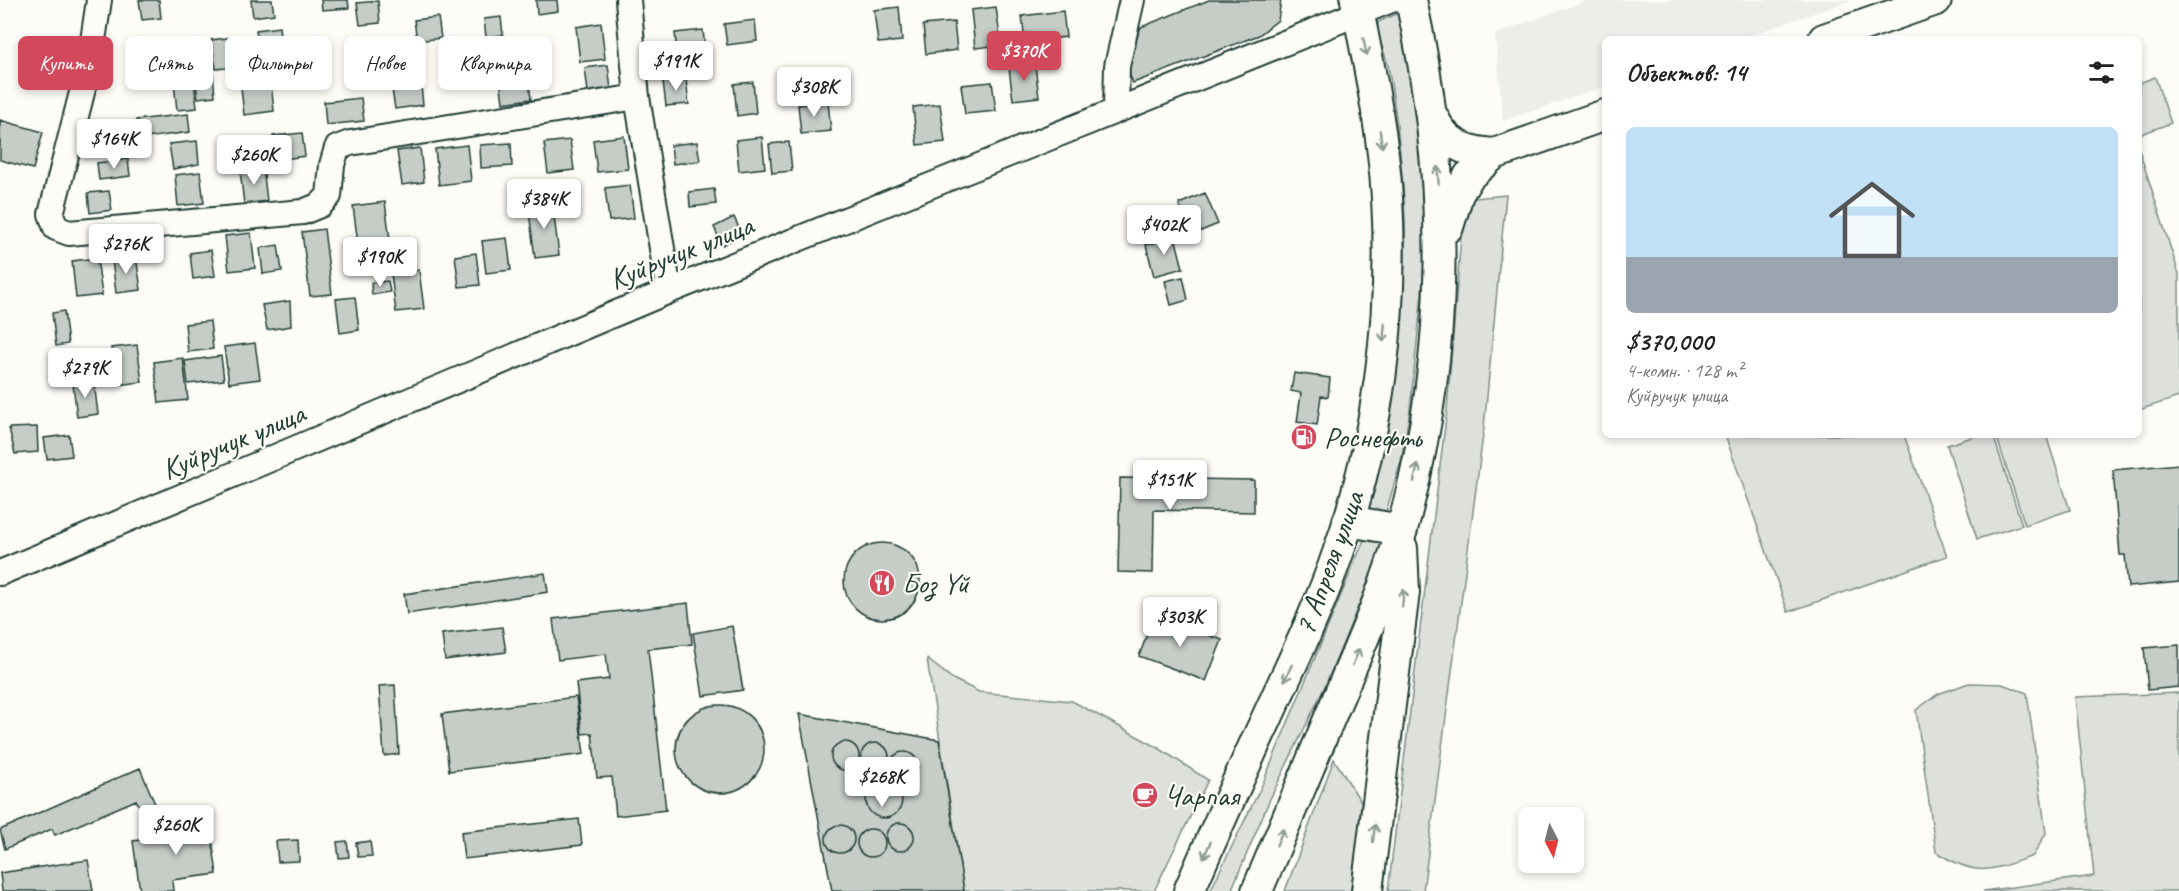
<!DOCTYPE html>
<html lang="ru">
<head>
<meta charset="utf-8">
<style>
	:root { --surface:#fff; --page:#f2f2f2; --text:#222; --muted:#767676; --line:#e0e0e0; --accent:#d1495b }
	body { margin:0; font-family:Caveat,sans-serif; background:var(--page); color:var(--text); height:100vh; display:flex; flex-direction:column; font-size:22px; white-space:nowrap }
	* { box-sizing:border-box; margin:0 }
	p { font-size:20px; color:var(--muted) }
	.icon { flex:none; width:33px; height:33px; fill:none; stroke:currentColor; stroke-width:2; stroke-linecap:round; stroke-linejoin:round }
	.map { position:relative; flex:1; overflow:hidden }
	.side { position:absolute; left:1602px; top:36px; width:540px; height:402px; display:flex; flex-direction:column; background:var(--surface); border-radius:9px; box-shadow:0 3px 9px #0003 }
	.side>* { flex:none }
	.hud { position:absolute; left:18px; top:36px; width:570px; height:54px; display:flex; gap:12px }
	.needle { width:39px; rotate:173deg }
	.controls { position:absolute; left:1518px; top:807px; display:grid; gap:12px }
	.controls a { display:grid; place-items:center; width:66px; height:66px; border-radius:9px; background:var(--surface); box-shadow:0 3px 9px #0003; font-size:30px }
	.price { position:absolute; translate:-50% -51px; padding:0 14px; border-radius:6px; background:#fff; color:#222; font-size:20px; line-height:39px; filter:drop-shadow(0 2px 3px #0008) }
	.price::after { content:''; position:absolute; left:50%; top:36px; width:18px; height:14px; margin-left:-9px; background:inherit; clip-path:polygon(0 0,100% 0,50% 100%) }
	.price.selected { background:var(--accent); color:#fff }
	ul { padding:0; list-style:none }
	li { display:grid; align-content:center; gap:12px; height:318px; padding:0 24px }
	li+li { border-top:2px solid var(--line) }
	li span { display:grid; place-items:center; height:186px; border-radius:9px; color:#555 }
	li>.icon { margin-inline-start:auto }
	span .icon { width:108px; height:108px; fill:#fffc; stroke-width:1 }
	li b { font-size:26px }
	h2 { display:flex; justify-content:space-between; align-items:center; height:72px; padding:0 24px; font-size:26px }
	.tag { padding:0 21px; border-radius:9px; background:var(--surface); box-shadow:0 3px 9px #0003; font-size:21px; line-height:54px }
	.tag.selected { background:var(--accent); color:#fff }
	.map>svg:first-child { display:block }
	.built { fill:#eceee9 }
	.green { fill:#dde0db; stroke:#7e8e88; stroke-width:1.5 }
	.building { fill:#c6cdc7; stroke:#1f3d34; stroke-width:1.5 }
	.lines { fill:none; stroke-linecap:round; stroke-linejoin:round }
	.minor-casing { stroke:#1f3d34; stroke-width:28 }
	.major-casing { stroke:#1f3d34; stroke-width:34 }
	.minor { stroke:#fdfcf7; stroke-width:24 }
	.major { stroke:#fdfcf7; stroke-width:30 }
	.oneway { stroke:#8e9c96 }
	.labels { text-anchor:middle; stroke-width:4.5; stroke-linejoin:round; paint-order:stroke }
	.street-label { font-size:30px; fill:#1f3d34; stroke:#fdfcf7 }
	.poi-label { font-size:30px; fill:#1f3d34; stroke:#fdfcf7; text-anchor:start }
</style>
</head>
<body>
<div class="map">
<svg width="2179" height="891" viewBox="0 0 2179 891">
	<rect width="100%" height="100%" fill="#fdfcf7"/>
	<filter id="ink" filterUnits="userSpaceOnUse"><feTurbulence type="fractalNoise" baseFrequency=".0167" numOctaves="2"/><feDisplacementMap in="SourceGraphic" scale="12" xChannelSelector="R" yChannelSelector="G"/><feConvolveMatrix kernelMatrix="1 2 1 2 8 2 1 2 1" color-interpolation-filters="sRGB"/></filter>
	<g filter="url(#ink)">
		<path class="built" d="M 1588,0 L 1852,0 L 1739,39 L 1605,39 L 1605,86 L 1503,121 L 1495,34 Z"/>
		<path class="green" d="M 1396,14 L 1402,15 L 1413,58 L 1427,245 L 1410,410 L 1401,461 L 1386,512 L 1371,514 L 1367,507 C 1385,407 1412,303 1404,201 C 1401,156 1396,110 1388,66 C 1385,51 1376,37 1378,22 Z
			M 2155,77 L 2171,123 L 2139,135 L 2139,83 Z
			M 2139,150 L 2179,274 L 2179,397 L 2139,410 Z
			M 1506,195 L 1484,428 L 1423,891 L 1388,891 L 1447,409 L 1464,199 Z
			M 1725,435 L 1904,435 L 1947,556 L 1788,612 Z
			M 1978,435 L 1993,435 L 2022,525 L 1977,539 L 1947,445 Z
			M 1996,435 L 2046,435 L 2070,510 L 2025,525 Z
			M 1366,535 L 1384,544 L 1326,684 L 1270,799 L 1231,891 L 1210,891 L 1262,785 Z
			M 927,659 L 953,679 L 979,692 L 1072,701 L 1157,747 L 1208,780 L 1154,891 L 964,891 Z
			M 1969,683 L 2002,684 L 2027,693 L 2046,833 L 2033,856 C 1989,871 1978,878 1936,852 L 1916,710 L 1938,694 Z
			M 2179,693 L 2179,891 L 1983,891 L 2094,876 L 2075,697 Z
			M 1334,759 L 1361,802 L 1354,891 L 1285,891 Z"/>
		<path class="building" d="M 139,0 L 159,0 L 161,18 L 142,20 Z
			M 251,0 L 272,0 L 274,14 L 253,17 Z
			M 321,0 L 348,0 L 349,8 L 322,10 Z
			M 536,0 L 557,0 L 558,11 L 537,14 Z
			M 1209,0 L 1281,0 L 1278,20 L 1259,35 L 1133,83 L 1126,66 L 1141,27 Z
			M 378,1 L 380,23 L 360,25 L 357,3 Z
			M 899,7 L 902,41 L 878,43 L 874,10 Z
			M 996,7 L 1001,45 L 975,48 L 971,10 Z
			M 1063,11 L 1066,37 L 1025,42 L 1022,16 Z
			M 438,17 L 441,38 L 417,41 L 414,20 Z
			M 501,17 L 503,35 L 486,37 L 484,19 Z
			M 755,20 L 757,41 L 727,45 L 724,24 Z
			M 954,22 L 957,50 L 926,54 L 923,25 Z
			M 601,23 L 605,59 L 580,62 L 576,27 Z
			M 279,27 L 282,54 L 260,57 L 256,30 Z
			M 703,30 L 706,58 L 678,61 L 675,33 Z
			M 244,36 L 246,66 L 216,69 L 211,40 Z
			M 194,45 L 197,69 L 161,73 L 158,49 Z
			M 311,48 L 315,82 L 302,83 L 298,49 Z
			M 608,65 L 612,97 L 589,100 L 585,68 Z
			M 1035,65 L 1039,97 L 1013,100 L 1009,68 Z
			M 213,74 L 215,96 L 198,98 L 195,77 Z
			M 528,75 L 531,99 L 503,103 L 500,79 Z
			M 686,79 L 689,104 L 666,106 L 663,81 Z
			M 194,80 L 197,108 L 177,110 L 174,83 Z
			M 753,82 L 756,113 L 737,116 L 734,84 Z
			M 992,82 L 996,111 L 965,114 L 961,85 Z
			M 271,83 L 274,111 L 244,115 L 241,87 Z
			M 421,86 L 423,105 L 395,109 L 392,89 Z
			M 361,98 L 364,121 L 326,125 L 324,102 Z
			M 828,102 L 831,131 L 801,134 L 798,105 Z
			M 940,104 L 945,142 L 917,145 L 913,107 Z
			M 188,114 L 190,132 L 138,139 L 136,120 Z
			M 0,120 L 43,132 L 33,169 L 0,160 Z
			M 302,133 L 305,156 L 276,160 L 273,136 Z
			M 624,136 L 628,169 L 597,172 L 593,140 Z
			M 762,137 L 765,168 L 739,171 L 736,140 Z
			M 570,140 L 574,170 L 548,173 L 544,143 Z
			M 197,141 L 199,164 L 173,169 L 169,144 Z
			M 697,142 L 700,161 L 673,164 L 671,145 Z
			M 789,142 L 792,171 L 772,173 L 769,144 Z
			M 511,143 L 512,166 L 481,168 L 480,145 Z
			M 467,145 L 471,181 L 439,185 L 435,149 Z
			M 420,148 L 424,182 L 402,185 L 397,151 Z
			M 128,159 L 130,176 L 99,180 L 97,163 Z
			M 263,167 L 267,201 L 244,204 L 240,170 Z
			M 200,172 L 204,203 L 178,206 L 175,175 Z
			M 630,185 L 634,218 L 609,221 L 605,188 Z
			M 714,189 L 716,204 L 690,207 L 689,192 Z
			M 109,191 L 112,210 L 90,213 L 88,193 Z
			M 1205,193 L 1218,224 L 1191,235 L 1179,204 Z
			M 552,201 L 559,255 L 535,258 L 528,204 Z
			M 385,202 L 390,240 L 358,244 L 353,206 Z
			M 734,217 L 742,235 L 722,245 L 714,227 Z
			M 324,229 L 332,294 L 310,296 L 302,232 Z
			M 251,233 L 255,268 L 229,271 L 225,236 Z
			M 1175,237 L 1183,268 L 1154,276 L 1146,245 Z
			M 507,238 L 511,270 L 486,273 L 482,241 Z
			M 278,245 L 282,271 L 263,274 L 260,248 Z
			M 211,250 L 215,276 L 193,279 L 190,253 Z
			M 476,253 L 480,285 L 459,287 L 455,256 Z
			M 136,256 L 141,290 L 116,293 L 112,259 Z
			M 97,258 L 102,295 L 76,298 L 72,261 Z
			M 419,270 L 424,309 L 396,312 L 391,274 Z
			M 1183,277 L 1188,300 L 1171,305 L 1165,281 Z
			M 388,281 L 390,292 L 372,295 L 371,283 Z
			M 355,297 L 359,330 L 340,333 L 336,299 Z
			M 290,301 L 291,326 L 267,330 L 262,305 Z
			M 64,311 L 68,344 L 56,346 L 52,313 Z
			M 210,321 L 213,349 L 188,352 L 185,324 Z
			M 255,343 L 260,379 L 229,383 L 224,347 Z
			M 137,345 L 142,382 L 116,385 L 111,348 Z
			M 221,356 L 224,380 L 188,384 L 185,361 Z
			M 183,358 L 188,400 L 159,403 L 154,362 Z
			M 1294,373 L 1330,378 L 1328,397 L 1321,396 L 1317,425 L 1297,422 L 1301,393 L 1291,391 Z
			M 94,382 L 98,414 L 77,417 L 73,384 Z
			M 37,427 L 38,452 L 15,454 L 9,428 Z
			M 69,435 L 72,456 L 47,459 L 44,438 Z
			M 2179,464 L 2179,582 L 2128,587 L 2125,555 L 2120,555 L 2113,470 Z
			M 1120,478 L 1254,480 L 1254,512 L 1154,510 L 1153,573 L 1118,572 Z
			M844 581a38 38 0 1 1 76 0a38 38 0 1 1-76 0Z
			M 545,573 L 548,592 L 407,614 L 404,594 Z
			M 688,603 L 692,644 L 648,649 L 666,810 L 616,816 L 612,777 L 597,778 L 592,733 L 582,734 L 576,683 L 609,679 L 606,654 L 558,660 L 553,619 Z
			M 1155,614 L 1222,640 L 1206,681 L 1139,656 Z
			M 732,626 L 743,690 L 703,696 L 693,633 Z
			M 502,627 L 506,652 L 445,660 L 442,634 Z
			M 2179,645 L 2179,687 L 2148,690 L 2144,648 Z
			M 395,685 L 399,754 L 384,756 L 379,686 Z
			M 576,697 L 584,754 L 449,771 L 442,714 Z
			M676 749a44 44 0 1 1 88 0a44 44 0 1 1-88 0Z
			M 799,714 L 939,740 L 964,891 L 832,891 Z
			M831 756a14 14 0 1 1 28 0a14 14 0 1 1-28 0Z
			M861 757a14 14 0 1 1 28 0a14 14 0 1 1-28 0Z
			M890 766a14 14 0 1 1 28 0a14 14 0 1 1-28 0Z
			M 140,768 L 155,804 L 141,810 L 136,800 L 55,835 L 52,829 L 5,849 L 0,830 Z
			M866 800a18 18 0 1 1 36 0a18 18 0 1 1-36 0Z
			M 209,818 L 217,874 L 172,880 L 173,891 L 140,891 L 133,841 L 176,835 L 174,823 Z
			M 579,819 L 582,845 L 464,859 L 461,832 Z
			M886 837a14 14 0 1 1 28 0a14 14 0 1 1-28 0Z
			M826 839a14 14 0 1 1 28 0a14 14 0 1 1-28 0Z
			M857 843a14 14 0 1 1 28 0a14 14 0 1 1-28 0Z
			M 298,840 L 299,861 L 278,862 L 276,841 Z
			M 347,841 L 349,857 L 339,858 L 337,842 Z
			M 370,841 L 372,856 L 358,857 L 356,843 Z
			M 88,860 L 93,891 L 2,891 L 0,873 Z"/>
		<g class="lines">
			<defs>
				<path id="minor" d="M 99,0 L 90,61 L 51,214 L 56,228 L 69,233 L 303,212 L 320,205 L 329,196 L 332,165 L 337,148 L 350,143 L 637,97
					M 628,0 L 637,97 L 669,291
					M 1116,108 L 1117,66 L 1132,0
					M 0,573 L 669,291 L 1391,0"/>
				<path id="major" d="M 1824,39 L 1936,0
					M 1433,117 C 1445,144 1465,152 1494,154
					M 1448,227 L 1458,194 L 1469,176 L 1494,154 L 1605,115
					M 1348,521 L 1402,530
					M 1189,891 C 1214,834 1239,777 1266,720 C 1291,665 1318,611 1338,553 C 1378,441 1394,317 1387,198 C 1383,131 1369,66 1356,0
					M 1257,891 C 1284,827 1311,762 1338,698 C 1362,642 1386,587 1402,529 C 1451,352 1450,178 1411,0
					M 1367,891 L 1404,592 L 1402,548"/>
			</defs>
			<use href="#minor" class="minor-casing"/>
			<use href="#major" class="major-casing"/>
			<use href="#minor" class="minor"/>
			<use href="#major" class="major"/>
		</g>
		<defs><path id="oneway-shaft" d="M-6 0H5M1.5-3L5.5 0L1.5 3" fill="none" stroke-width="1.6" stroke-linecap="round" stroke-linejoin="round" transform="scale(1.5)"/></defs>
		<g class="oneway">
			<use href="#oneway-shaft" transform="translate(1365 47) rotate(79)"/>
			<use href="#oneway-shaft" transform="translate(1381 139) rotate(82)"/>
			<use href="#oneway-shaft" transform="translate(1438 175) rotate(-94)"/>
			<use href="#oneway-shaft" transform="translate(1384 333) rotate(95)"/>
			<use href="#oneway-shaft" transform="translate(1416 473) rotate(-76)"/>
			<use href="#oneway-shaft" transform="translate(1403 598) rotate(-85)"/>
			<use href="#oneway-shaft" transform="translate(1356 657) rotate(-67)"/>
			<use href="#oneway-shaft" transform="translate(1288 673) rotate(115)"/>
			<use href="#oneway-shaft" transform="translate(1374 833) rotate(-83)"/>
			<use href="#oneway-shaft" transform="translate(1280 837) rotate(-67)"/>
			<use href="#oneway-shaft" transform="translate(1207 850) rotate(114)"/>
		</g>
	</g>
	<defs>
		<symbol id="fuel-disc" viewBox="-11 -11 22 22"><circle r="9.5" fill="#d1495b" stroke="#fdfcf7"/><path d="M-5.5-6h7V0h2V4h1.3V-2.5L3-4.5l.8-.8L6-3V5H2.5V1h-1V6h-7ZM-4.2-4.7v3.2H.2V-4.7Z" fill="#fff"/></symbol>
		<symbol id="restaurant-disc" viewBox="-11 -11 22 22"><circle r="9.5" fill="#d1495b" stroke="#fdfcf7"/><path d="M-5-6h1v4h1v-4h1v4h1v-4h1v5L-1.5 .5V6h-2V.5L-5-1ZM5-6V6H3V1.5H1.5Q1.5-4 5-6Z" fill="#fff"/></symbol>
		<symbol id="cafe-disc" viewBox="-11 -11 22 22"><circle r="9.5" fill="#d1495b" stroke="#fdfcf7"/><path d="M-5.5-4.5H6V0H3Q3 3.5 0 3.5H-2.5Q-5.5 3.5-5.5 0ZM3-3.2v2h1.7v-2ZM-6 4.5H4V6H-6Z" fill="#fff"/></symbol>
	</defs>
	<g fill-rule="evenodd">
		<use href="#fuel-disc" x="1289" y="422" width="30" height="30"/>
		<use href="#restaurant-disc" x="867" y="568" width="30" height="30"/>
		<use href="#cafe-disc" x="1130" y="780" width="30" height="30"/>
	</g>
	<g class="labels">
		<g class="street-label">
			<text transform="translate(681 252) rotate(-22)" y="10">Куйручук улица</text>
			<text transform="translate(233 441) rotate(-23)" y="10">Куйручук улица</text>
			<text transform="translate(1329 563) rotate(-70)" y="10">7 Апреля улица</text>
		</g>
		<g class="poi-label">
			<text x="1324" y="447">Роснефть</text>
			<text x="902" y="593">Боз Үй</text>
			<text x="1164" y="805">Чарпая</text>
		</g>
	</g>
</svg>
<div class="controls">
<a><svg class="needle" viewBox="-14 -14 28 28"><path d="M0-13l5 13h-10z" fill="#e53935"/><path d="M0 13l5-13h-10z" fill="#767676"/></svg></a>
</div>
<b class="price selected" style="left:1024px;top:82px">$370K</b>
<b class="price" style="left:676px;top:92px">$191K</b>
<b class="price" style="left:814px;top:118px">$308K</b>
<b class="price" style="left:114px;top:170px">$164K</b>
<b class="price" style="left:254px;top:186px">$260K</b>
<b class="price" style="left:544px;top:230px">$384K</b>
<b class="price" style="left:1164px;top:256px">$402K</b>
<b class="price" style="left:126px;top:275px">$276K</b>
<b class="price" style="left:380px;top:288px">$190K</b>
<b class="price" style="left:85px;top:399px">$279K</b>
<b class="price" style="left:1170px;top:511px">$151K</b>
<b class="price" style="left:1180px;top:648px">$303K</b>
<b class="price" style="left:882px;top:808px">$268K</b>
<b class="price" style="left:176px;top:856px">$260K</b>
<div class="hud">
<a class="tag selected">Купить</a>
<a class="tag">Снять</a>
<a class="tag">Фильтры</a>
<a class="tag">Новое</a>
<a class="tag">Квартира</a>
</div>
<section class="side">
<h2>Объектов: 14<svg class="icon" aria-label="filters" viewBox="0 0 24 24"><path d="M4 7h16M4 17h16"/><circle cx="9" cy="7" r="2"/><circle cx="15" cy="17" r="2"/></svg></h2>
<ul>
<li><span style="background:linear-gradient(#bfe0f5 70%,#9aa5b1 0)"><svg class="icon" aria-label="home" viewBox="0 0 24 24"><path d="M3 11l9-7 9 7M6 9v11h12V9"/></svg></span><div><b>$370,000</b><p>4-комн. · 128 m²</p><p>Куйручук улица</p></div></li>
</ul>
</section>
</div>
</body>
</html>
